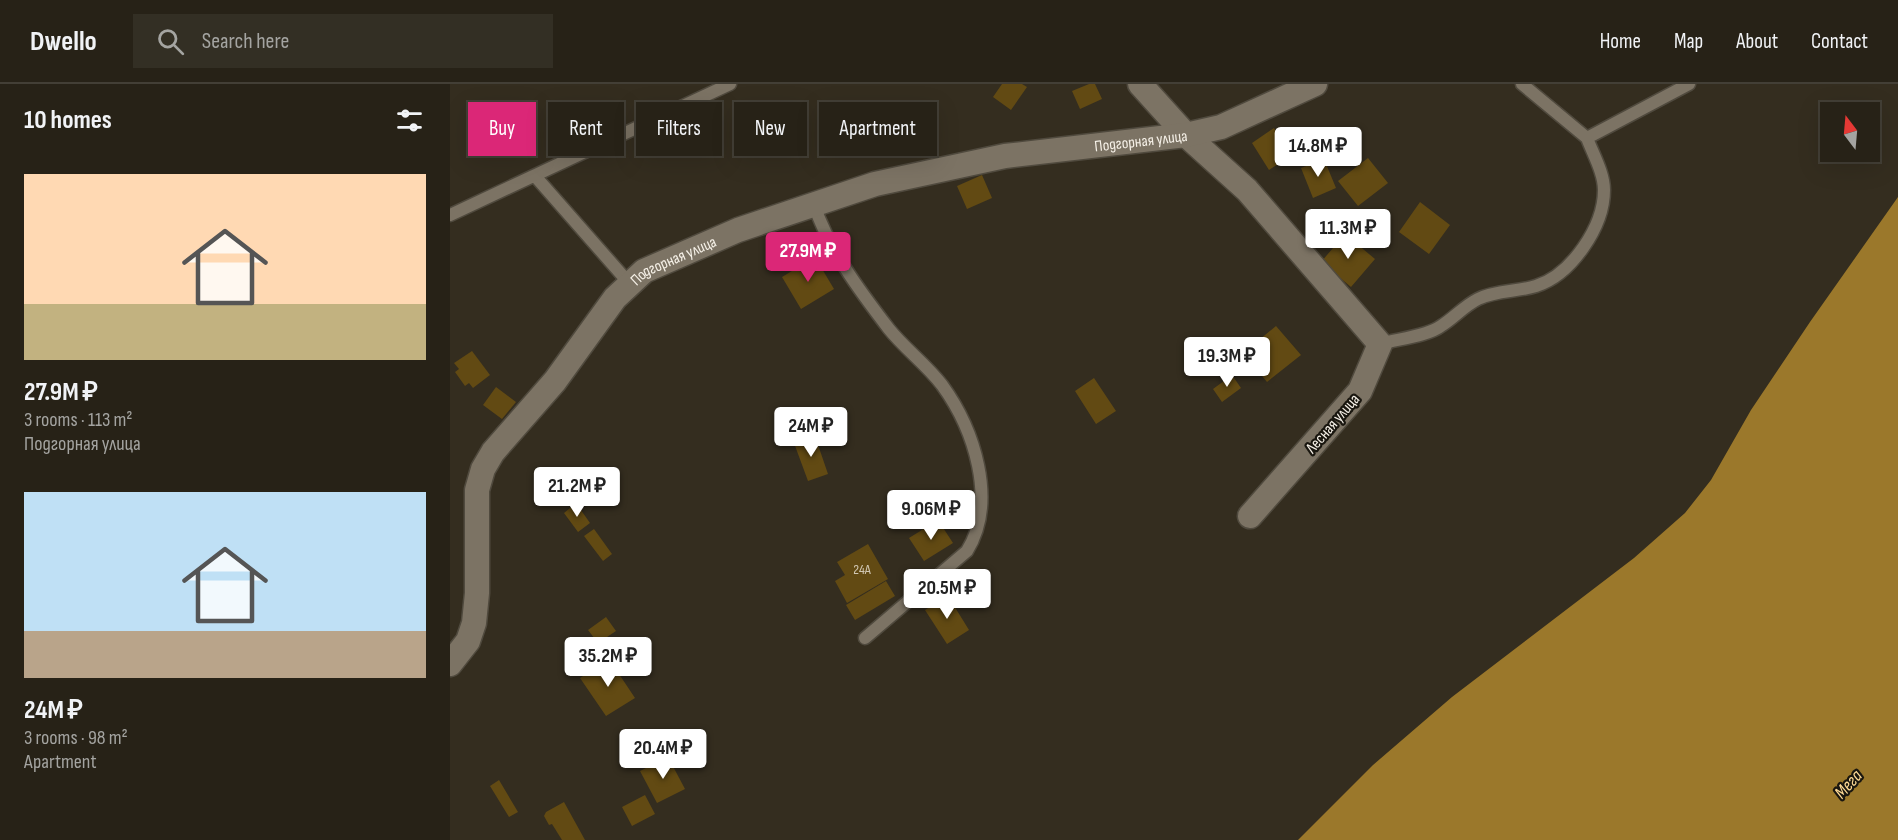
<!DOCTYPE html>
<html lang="en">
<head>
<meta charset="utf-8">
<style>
	:root { --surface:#272217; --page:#332f24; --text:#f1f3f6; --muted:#a4a4a1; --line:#433f36; --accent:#db2777 }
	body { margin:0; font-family:"Sofia Sans Condensed",sans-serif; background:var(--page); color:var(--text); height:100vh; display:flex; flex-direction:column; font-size:22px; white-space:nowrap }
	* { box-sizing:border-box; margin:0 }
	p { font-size:20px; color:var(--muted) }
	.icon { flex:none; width:33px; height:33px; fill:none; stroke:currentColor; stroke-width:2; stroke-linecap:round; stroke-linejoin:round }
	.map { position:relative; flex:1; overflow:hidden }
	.drawer { display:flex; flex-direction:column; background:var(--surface); width:450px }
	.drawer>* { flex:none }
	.banner { position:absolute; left:18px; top:18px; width:570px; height:54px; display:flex; gap:12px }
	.needle { width:39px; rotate:344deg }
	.buttons { position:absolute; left:1370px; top:18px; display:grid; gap:12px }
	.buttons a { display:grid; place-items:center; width:60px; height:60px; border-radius:0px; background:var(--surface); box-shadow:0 6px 24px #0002,0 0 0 2px var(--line); font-size:30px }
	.price { position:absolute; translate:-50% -51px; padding:0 14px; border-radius:6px; background:#fff; color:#222; font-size:20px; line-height:39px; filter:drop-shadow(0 2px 3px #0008) }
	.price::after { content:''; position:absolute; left:50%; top:36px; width:18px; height:14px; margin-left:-9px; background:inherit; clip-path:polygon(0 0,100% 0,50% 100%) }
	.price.active { background:var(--accent); color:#fff }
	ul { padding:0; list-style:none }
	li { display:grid; align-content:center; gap:12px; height:318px; padding:0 24px }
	li span { display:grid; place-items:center; height:186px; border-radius:0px; color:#555 }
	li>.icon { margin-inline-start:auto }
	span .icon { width:108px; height:108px; fill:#fffc; stroke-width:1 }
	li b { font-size:26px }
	h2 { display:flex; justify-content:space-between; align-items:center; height:72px; padding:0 24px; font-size:26px }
	.tag { padding:0 21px; border-radius:0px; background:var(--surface); box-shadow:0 6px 24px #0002,0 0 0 2px var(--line); font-size:21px; line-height:54px }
	.tag.active { background:var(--accent); color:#fff }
	header { display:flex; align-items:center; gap:36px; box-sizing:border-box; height:84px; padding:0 30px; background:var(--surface); border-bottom:2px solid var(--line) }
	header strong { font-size:28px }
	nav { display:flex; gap:33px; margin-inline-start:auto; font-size:21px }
	.search { width:420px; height:54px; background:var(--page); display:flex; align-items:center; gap:15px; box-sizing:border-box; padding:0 21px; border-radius:0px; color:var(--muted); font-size:22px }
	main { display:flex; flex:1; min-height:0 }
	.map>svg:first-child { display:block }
	.water { fill:#9b782b }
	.building { fill:#624a13 }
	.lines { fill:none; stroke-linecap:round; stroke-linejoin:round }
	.lane-casing { stroke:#504a3e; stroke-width:15 }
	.street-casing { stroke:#504a3e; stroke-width:27 }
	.lane { stroke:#7c7364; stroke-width:12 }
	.street { stroke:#7c7364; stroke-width:24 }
	.labels { text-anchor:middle; stroke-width:4.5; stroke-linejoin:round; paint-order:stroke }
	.number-label { font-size:14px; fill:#d1c7b3 }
	.street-label { font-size:16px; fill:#f6f1e8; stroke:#19160f }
	.water-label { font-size:18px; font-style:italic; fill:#ffdb96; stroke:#19160f }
</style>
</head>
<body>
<header>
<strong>Dwello</strong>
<div class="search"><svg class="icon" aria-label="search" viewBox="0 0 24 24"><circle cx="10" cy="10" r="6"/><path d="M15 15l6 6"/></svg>Search here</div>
<nav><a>Home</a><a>Map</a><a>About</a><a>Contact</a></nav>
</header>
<main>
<section class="drawer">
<h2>10 homes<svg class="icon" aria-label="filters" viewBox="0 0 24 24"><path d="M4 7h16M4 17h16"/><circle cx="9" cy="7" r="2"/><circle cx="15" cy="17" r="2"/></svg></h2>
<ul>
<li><span style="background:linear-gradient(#ffd9b3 70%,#c2b280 0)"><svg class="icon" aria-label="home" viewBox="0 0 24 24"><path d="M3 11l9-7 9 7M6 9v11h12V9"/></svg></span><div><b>27.9M ₽</b><p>3 rooms · 113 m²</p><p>Подгорная улица</p></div></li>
<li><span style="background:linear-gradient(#bfe0f5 75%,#b9a48a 0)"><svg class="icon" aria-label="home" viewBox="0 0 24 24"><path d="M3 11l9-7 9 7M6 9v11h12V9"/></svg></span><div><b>24M ₽</b><p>3 rooms · 98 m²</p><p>Apartment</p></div></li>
</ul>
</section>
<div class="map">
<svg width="1448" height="756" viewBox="0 0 1448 756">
	<rect width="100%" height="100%" fill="#342d1f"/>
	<path class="water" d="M 1448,113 L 1448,756 L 848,756 L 923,681 L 1002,613 L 1184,474 L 1235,429 L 1261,396 L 1301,326 L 1360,238 Z"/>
	<path class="building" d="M 552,0 L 572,0 L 577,3 L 561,26 L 543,13 Z
		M 639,0 L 645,0 L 652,15 L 630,25 L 622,7 Z
		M 824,44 L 841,72 L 819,86 L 802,59 Z
		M 918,74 L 938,99 L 908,122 L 888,97 Z
		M 874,75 L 886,104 L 863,114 L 851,84 Z
		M 532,91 L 542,114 L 517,125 L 507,102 Z
		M 970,118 L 1000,141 L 979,170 L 949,148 Z
		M 895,150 L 925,175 L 901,203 L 871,178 Z
		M 365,173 L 384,205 L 351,225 L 332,193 Z
		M 826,242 L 851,271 L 817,298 L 793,269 Z
		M 22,267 L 40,291 L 23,304 L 19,299 L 15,302 L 5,288 L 9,285 L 4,279 Z
		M 782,291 L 791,304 L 772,318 L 763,305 Z
		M 644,294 L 666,327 L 646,340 L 625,307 Z
		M 46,303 L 66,318 L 52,335 L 33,321 Z
		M 365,352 L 378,390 L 358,397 L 344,359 Z
		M 126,419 L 140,439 L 128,448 L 114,429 Z
		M 488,436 L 503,459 L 474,477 L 459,454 Z
		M 144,445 L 162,470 L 153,477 L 134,452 Z
		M 418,460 L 438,495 L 397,519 L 385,497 L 395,491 L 387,478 Z
		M 436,497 L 445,512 L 405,536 L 396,521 Z
		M 498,512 L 519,546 L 497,560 L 475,526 Z
		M 156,533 L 166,547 L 148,559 L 138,546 Z
		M 159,575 L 185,614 L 156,632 L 130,594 Z
		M 218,673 L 235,705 L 207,719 L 190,687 Z
		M 49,696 L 68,728 L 59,733 L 40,702 Z
		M 195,711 L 205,730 L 182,742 L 172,723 Z
		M 114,718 L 135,756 L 112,756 L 102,740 L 99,741 L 94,732 L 96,728 Z"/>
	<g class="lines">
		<defs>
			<path id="lane" d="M 1072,0 L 1137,54 L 1239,0
				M 85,92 L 179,199
				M 364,121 C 380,167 409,206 439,245 C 455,265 476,280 492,301 C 524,345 548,417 517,467 L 415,554
				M 0,131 L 280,0
				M 930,260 C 947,255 978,252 991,242 C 1004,234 1014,222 1028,215 C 1046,206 1067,208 1086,202 C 1121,191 1154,143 1154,106 C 1154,89 1143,70 1137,54"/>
			<g id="street">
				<path d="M 690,0 L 736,51 L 797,106 L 930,260 L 910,307 L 800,432"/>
				<path id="s1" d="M 0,580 L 18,557 L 24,539 L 27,509 L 27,406 L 33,385 L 43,368 L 105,297 L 165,214 L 194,187 L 288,146 L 425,100 L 555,72 L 736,51 L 771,43 L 865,0"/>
			</g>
		</defs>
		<use href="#lane" class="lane-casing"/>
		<use href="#street" class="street-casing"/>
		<use href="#lane" class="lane"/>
		<use href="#street" class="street"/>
	</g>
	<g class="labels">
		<g class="number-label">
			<text x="412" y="490">24А</text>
		</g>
		<g class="street-label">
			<text dy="6" stroke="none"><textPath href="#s1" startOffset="976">Подгорная улица</textPath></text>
			<text dy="6" stroke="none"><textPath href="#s1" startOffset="490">Подгорная улица</textPath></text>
			<text transform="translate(882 339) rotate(-49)" y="6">Лесная улица</text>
		</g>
		<g class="water-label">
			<text transform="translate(1398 700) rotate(-48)" y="6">Мега</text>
		</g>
	</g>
</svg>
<div class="buttons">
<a><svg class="needle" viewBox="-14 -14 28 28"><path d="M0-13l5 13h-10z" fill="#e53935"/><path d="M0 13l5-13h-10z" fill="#a4a4a1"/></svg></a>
</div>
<b class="price" style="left:868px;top:94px">14.8M ₽</b>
<b class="price" style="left:898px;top:176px">11.3M ₽</b>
<b class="price active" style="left:358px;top:199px">27.9M ₽</b>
<b class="price" style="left:777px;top:304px">19.3M ₽</b>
<b class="price" style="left:361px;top:374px">24M ₽</b>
<b class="price" style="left:127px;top:434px">21.2M ₽</b>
<b class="price" style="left:481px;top:457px">9.06M ₽</b>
<b class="price" style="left:497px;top:536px">20.5M ₽</b>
<b class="price" style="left:158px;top:604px">35.2M ₽</b>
<b class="price" style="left:213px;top:696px">20.4M ₽</b>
<div class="banner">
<a class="tag active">Buy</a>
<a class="tag">Rent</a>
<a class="tag">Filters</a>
<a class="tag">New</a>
<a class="tag">Apartment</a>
</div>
</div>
</main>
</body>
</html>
